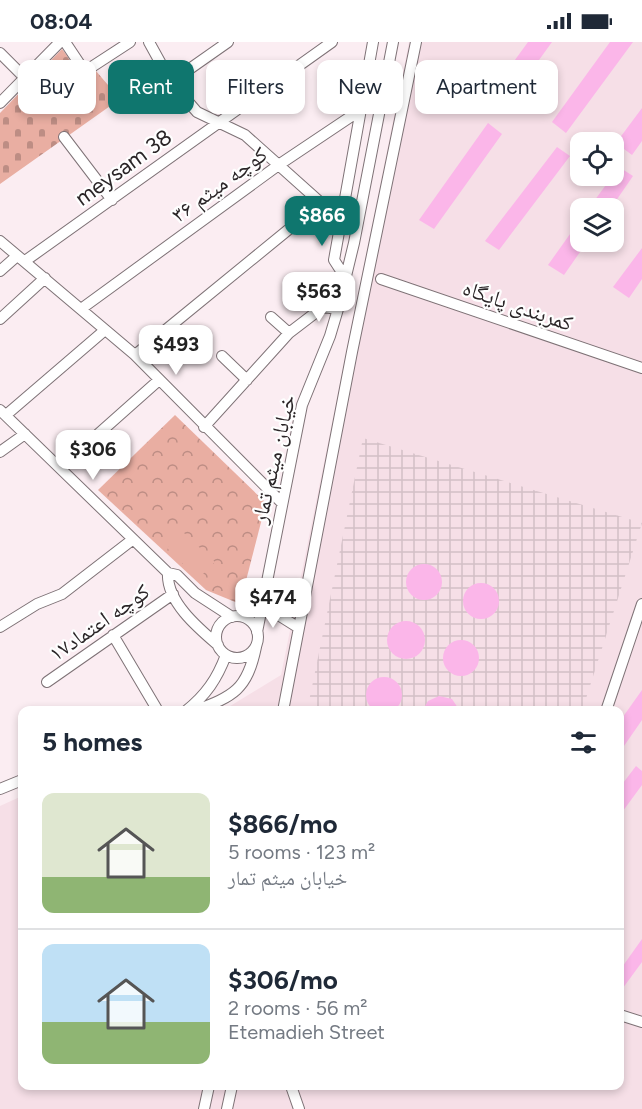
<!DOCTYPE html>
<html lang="en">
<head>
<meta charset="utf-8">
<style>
	:root { --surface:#fff; --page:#f2f2f3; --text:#1f2937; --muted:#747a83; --line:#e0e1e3; --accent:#0f766e }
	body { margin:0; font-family:Figtree,"Noto Naskh Arabic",sans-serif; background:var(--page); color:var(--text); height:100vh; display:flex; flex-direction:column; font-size:22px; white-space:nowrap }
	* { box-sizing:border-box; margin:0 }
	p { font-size:20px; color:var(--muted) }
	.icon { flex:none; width:33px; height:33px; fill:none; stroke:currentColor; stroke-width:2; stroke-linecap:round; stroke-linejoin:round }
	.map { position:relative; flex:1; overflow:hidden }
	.sheet { position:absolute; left:18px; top:664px; width:606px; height:384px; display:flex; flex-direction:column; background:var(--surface); border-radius:12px; box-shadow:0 3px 9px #0003 }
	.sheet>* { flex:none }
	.banner { position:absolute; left:18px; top:18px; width:606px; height:54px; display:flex; gap:12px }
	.controls { position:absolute; left:570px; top:90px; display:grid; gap:12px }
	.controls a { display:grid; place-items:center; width:54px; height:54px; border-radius:12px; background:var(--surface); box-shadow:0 3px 9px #0003; font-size:30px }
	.price { position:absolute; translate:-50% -51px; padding:0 14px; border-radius:12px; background:#fff; color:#222; font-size:20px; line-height:39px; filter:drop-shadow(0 2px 3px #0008) }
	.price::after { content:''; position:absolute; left:50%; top:36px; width:18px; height:14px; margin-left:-9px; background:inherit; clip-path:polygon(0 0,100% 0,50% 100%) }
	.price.selected { background:var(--accent); color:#fff }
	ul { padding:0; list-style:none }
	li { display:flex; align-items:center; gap:18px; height:150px; padding:0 24px }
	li+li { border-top:2px solid var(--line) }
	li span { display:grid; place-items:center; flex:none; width:168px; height:120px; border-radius:12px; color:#555 }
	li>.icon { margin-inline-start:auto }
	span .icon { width:72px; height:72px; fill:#fffc; stroke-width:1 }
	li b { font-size:26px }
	h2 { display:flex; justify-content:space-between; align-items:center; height:72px; padding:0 24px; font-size:26px }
	.tag { padding:0 21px; border-radius:12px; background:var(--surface); box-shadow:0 3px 9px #0003; font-size:21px; line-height:54px }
	.tag.selected { background:var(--accent); color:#fff }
	.status { display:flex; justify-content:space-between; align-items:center; height:42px; padding:0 30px; background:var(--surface); direction:ltr }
	.status svg { height:16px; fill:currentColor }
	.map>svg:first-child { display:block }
	.built { fill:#f6dfe7; fill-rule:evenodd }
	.industrial { fill:url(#industrial-grid) }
	.cemetery { fill:url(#cemetery-stones) }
	.park { fill:url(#park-crowns) }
	.pitch { fill:#e9aea2 }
	.building { fill:#fbb6e9 }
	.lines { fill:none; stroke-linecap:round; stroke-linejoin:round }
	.minor-casing { stroke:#7e7276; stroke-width:12 }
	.minor { stroke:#fff; stroke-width:10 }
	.labels { text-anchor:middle; stroke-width:4.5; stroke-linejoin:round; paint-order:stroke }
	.street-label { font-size:22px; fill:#2a2527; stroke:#fefefe }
</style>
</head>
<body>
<div class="status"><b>08:04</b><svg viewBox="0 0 49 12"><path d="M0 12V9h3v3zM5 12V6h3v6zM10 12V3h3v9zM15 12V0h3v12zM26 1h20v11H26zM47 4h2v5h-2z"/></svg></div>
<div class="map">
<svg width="642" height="1067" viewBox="0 0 642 1067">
	<defs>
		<pattern id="industrial-grid" width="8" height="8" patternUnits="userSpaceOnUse" patternTransform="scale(1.5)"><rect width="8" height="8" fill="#f6dfe7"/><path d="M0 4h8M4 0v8" fill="none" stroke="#d3bfc6"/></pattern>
		<pattern id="cemetery-stones" width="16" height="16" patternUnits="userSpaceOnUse" patternTransform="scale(1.5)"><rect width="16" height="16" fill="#e9aea2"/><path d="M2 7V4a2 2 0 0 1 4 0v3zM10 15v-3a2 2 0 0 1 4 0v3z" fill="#bd8d84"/></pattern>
		<pattern id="park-crowns" width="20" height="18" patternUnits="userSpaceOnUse" patternTransform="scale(1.5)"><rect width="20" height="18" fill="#e9aea2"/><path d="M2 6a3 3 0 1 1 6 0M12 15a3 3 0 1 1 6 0" fill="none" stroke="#bd8d84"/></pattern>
	</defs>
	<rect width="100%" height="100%" fill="#fbedf2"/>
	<path class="built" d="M 409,0 L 642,0 L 642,1067 L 0,1067 L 0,764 L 22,754 L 22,1044 L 620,1044 L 620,669 L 222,669 L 281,633 ZM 580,100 L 614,100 L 614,134 L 580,134 ZM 580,166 L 614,166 L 614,200 L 580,200 Z"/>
	<path class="industrial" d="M 363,396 L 642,481 L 582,669 L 307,669 Z"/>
	<path class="cemetery" d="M 62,7 C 75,23 73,34 96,29 L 120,57 L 0,142 L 0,71 Z"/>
	<path class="park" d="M 175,373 L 266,461 L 240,562 L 206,548 L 98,448 Z"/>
	<path class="pitch" d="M 183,490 L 215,520 L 198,537 L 167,506 Z"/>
	<path class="building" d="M 528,0 L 552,0 L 503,68 L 488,55 Z
		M 610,0 L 633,0 L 566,91 L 552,80 Z
		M 642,66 L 642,99 L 632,113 L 616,101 Z
		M 488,81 L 502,92 L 434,187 L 419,178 Z
		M 557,105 L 570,114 L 499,208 L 485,199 Z
		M 619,125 L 633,134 L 611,166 L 589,166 Z
		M 580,178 L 580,200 L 587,200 L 564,233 L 548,223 Z
		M 642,206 L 642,237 L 629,256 L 613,245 Z
		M406 540a18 18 0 1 1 36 0a18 18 0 1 1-36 0Z
		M463 559a18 18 0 1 1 36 0a18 18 0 1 1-36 0Z
		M387 598a19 19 0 1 1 38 0a19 19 0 1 1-38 0Z
		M443 616a18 18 0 1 1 36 0a18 18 0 1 1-36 0Z
		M366 653a18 18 0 1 1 36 0a18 18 0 1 1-36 0Z
		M 642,648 L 642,678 L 624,704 L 620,701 L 620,679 Z
		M 439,654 L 452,657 L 460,669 L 422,669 L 428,659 Z
		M 636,724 L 642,729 L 642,743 L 620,773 L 620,745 Z
		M 642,897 L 642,920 L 620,950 L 620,928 Z"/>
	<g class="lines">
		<defs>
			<path id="minor" d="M 65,0 L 83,27 L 87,28 L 130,0
				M 149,0 L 171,40 L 197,70 L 245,93 L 321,161
				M 0,11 L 24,35
				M 171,40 L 228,0
				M 0,61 L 60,0
				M 64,95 L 112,158
				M 0,199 L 135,313 L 282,461
				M 25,219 L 332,0
				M 0,229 L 17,214
				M 345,235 L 334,218 L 373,0
				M 381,237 L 642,326
				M 81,267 L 280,122 L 383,53
				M 271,275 L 289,291
				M 0,277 L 45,236
				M 135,313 L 321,161 L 359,169
				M 222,314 L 247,338
				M 0,368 L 168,531 L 177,533 L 195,551 L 232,575
				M 6,373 L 105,288
				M 204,385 L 289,291 L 323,265 L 338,267
				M 0,410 L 25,392
				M 60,426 L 159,338
				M 168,531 C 166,559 198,586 218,603
				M 264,564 L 299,586
				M216 595a21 21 0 1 1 42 0a21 21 0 1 1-42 0Z
				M 0,585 L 37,562 L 62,552 L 132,498
				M 257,590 L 302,363 L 330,294 L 338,267 L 354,201 L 393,0
				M 113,593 L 158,669
				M 47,640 L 173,552
				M 186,669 C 206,653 217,637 226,613
				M 194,669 C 234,654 247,648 256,605
				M 283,669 L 352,310 L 416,0
				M 606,669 L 642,562
				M 0,747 L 22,738
				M 620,973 L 642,980
				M 291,1044 L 299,1067
				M 204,1067 L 209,1044
				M 227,1067 L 232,1044"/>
		</defs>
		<use href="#minor" class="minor-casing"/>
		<use href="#minor" class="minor"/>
	</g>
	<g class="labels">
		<g class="street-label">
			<text transform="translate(123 125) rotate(-36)" y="8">meysam 38</text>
			<text transform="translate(219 142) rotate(-36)" y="8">کوچه میثم ۳۶</text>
			<text transform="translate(518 263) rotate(19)" y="8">کمربندی پایگاه</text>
			<text transform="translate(273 417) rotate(-77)" y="8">خیابان میثم تمار</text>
			<text transform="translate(99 580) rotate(-35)" y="8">کوچه اعتماد۱۷</text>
		</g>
	</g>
</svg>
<div class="controls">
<a><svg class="icon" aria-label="locate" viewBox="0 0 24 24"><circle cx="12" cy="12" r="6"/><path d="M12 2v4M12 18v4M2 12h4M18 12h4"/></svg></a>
<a><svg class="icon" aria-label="layers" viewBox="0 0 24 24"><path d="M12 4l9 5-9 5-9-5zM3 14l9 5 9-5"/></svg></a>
</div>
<b class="price selected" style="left:322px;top:205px">$866</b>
<b class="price" style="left:319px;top:281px">$563</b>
<b class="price" style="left:176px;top:334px">$493</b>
<b class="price" style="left:93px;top:439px">$306</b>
<b class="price" style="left:273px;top:587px">$474</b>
<div class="banner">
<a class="tag">Buy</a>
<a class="tag selected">Rent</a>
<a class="tag">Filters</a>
<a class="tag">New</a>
<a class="tag">Apartment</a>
</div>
<section class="sheet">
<h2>5 homes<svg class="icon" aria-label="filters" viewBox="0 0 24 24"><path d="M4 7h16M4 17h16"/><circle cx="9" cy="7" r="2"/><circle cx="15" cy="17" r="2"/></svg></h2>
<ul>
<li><span style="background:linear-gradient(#dfe7d0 70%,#8fb573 0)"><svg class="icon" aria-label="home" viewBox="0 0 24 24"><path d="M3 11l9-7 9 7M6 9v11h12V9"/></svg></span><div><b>$866/mo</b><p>5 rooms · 123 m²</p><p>خیابان میثم تمار</p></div></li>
<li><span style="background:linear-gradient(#bfe0f5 65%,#8fb573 0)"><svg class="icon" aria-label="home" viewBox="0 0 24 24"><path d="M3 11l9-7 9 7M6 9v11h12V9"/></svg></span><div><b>$306/mo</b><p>2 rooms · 56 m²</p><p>Etemadieh Street</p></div></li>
</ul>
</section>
</div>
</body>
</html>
